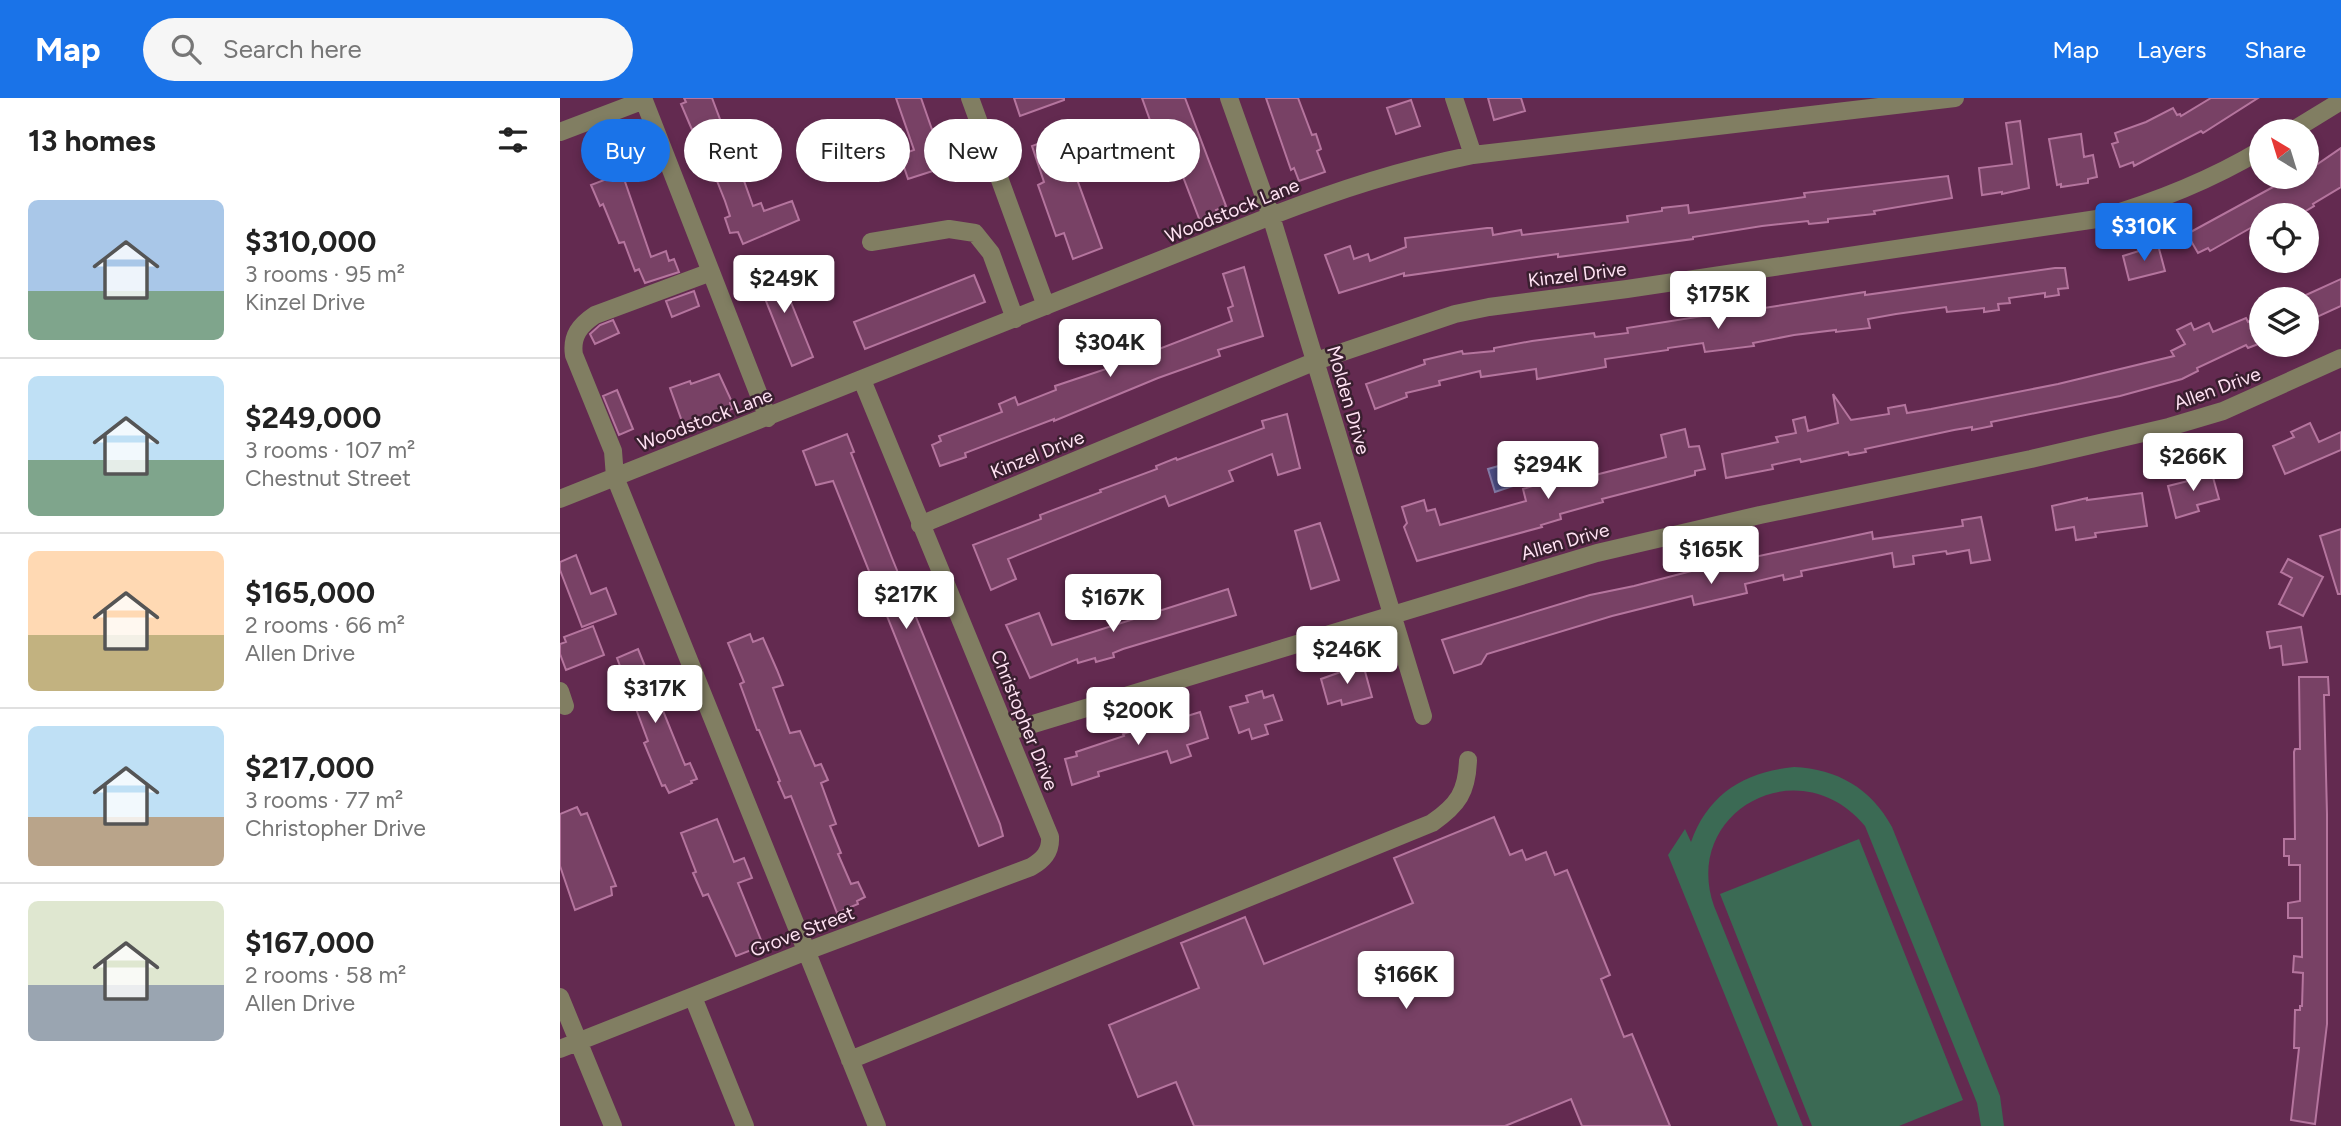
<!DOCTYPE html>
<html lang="en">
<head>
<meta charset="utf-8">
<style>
	:root { --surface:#fff; --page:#f6f6f6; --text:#222; --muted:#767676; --line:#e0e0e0; --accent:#1a73e8 }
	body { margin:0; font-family:Figtree,sans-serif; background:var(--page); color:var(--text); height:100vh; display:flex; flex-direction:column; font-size:26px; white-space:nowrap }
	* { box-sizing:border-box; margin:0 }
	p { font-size:23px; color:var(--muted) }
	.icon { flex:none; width:38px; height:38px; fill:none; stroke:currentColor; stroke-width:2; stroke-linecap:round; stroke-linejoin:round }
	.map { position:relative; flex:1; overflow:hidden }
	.panel { display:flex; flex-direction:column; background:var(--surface); width:560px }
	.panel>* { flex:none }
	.banner { position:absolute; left:21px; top:21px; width:665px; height:63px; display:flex; gap:14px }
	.needle { width:46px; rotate:322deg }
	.buttons { position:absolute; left:1689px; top:21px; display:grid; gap:14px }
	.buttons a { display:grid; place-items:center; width:70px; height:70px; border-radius:50%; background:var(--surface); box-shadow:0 4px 10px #0003; font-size:35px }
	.price { position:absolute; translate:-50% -60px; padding:0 16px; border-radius:7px; background:#fff; color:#222; font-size:23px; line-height:46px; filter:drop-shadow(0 2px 4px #0008) }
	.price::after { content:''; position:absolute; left:50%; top:42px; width:21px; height:16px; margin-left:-10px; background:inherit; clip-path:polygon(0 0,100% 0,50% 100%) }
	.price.selected { background:var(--accent); color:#fff }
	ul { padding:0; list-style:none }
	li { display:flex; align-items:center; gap:21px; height:175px; padding:0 28px }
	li+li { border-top:2px solid var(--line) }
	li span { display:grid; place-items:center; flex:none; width:196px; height:140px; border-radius:10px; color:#555 }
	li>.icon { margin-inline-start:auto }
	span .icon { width:84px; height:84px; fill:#fffc; stroke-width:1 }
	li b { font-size:30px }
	h2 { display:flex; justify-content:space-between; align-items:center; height:84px; padding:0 28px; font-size:30px }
	.pill { padding:0 24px; border-radius:32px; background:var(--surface); box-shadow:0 4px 10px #0003; font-size:24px; line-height:63px }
	.pill.selected { background:var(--accent); color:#fff }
	header { display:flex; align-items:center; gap:42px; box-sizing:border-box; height:98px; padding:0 35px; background:var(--accent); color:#fff }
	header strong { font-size:33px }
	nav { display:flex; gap:38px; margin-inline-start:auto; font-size:24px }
	.search { width:490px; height:63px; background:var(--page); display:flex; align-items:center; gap:18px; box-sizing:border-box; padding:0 24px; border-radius:38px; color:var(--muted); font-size:26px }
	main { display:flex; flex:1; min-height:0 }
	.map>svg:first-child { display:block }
	.green { fill:#3b6a54 }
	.water { fill:#4f5088; stroke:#847ca8; stroke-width:2 }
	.building { fill:#784165; stroke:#b5759e; stroke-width:2 }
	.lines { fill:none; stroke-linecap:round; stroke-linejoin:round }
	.minor { stroke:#817e62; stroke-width:18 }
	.labels { text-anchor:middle; stroke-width:5; stroke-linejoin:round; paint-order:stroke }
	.street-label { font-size:19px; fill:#ffe2f3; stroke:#391f2f }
</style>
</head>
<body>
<header>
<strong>Map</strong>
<div class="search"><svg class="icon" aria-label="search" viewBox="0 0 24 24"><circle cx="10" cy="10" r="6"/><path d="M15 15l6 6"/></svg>Search here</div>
<nav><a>Map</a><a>Layers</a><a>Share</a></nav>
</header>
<main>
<section class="panel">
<h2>13 homes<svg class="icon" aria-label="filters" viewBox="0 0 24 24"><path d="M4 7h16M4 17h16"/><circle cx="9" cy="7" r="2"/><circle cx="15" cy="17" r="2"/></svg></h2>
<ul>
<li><span style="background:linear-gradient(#a9c7e8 65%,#7fa58c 0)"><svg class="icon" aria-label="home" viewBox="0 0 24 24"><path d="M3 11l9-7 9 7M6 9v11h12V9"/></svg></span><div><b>$310,000</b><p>3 rooms · 95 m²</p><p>Kinzel Drive</p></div></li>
<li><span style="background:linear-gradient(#bfe0f5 60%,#7fa58c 0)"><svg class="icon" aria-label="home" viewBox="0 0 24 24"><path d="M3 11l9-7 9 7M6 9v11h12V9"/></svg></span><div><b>$249,000</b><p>3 rooms · 107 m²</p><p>Chestnut Street</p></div></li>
<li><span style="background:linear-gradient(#ffd9b3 60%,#c2b280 0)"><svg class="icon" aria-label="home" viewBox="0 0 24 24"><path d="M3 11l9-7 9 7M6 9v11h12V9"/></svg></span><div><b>$165,000</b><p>2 rooms · 66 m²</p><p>Allen Drive</p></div></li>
<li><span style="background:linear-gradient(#bfe0f5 65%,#b9a48a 0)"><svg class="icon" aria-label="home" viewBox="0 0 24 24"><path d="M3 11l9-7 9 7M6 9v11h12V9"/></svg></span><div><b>$217,000</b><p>3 rooms · 77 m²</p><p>Christopher Drive</p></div></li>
<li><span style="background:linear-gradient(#dfe7d0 60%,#9aa5b1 0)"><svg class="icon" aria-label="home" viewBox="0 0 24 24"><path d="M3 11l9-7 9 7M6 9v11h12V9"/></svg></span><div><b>$167,000</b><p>2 rooms · 58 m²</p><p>Allen Drive</p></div></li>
</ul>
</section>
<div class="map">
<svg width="1781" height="1028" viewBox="0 0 1781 1028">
	<rect width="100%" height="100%" fill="#632a50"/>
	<path class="green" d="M 1234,669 C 1277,671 1311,690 1332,729 L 1440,998 L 1444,1028 L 1421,1028 L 1417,1005 L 1305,728 C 1239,649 1121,714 1154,808 L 1243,1028 L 1218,1028 L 1108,757 L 1125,731 L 1131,744 C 1148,696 1184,674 1234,669 Z
		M 1299,741 L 1403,1002 L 1339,1028 L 1252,1028 L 1160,796 Z"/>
	<path class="water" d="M 960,362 L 968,383 L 935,394 L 928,371 Z"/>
	<path class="building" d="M 124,0 L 152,0 L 169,45 L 191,39 L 203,72 L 183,80 L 193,108 L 201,105 L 204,113 L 232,103 L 239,122 L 183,146 L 178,134 L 170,135 L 165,120 L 170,118 L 165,103 L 153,73 L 150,74 L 121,6 L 126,4 Z
		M 336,0 L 361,0 L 385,69 L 348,81 L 340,57 L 354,52 Z
		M 454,0 L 504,0 L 504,2 L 460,18 Z
		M 582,0 L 625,0 L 666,108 L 656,112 L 658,117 L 640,123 L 615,58 L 607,61 L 594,23 L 591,25 Z
		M 706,0 L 738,0 L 752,37 L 756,36 L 761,51 L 757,53 L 765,74 L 739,83 L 734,70 L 731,72 Z
		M 928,0 L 961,0 L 965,13 L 934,22 Z
		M 1651,0 L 1698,0 L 1643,35 L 1641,33 L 1574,68 L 1573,64 L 1560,69 L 1552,46 L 1558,44 L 1555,35 L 1586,24 L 1613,10 L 1617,17 L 1620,16 L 1621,18 Z
		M 851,2 L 860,28 L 836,36 L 827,10 Z
		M 508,23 L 519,59 L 510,62 L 542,150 L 513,161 L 504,135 L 496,138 L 478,87 L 484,84 L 472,48 L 491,41 L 488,30 Z
		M 1460,23 L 1469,90 L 1442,96 L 1442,94 L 1422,97 L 1419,70 L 1452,66 L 1446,25 Z
		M 1521,36 L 1524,59 L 1533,57 L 1537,79 L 1528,81 L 1528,85 L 1501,89 L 1501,86 L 1497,87 L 1489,41 Z
		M 1781,50 L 1781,89 L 1753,106 L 1754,108 L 1739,117 L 1701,117 L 1701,124 L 1650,153 L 1648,150 L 1638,155 L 1627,136 L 1724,83 L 1725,86 L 1737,79 L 1746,79 L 1746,74 Z
		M 62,75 L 91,159 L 106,153 L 109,163 L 114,161 L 119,174 L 85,185 L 79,171 L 75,173 L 64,144 L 59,145 L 43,106 L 40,108 L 31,87 Z
		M 1388,78 L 1392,100 L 1314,113 L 1315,116 L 1268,121 L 1268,124 L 1249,126 L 1248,123 L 1202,128 L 1133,139 L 1133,141 L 998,159 L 998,156 L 844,178 L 844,175 L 779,195 L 765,157 L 790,148 L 794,161 L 808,156 L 810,163 L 846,149 L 845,140 L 927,130 L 932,130 L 933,137 L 961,132 L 962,137 L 1068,124 L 1067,118 L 1102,113 L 1102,110 L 1128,107 L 1129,115 L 1245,99 L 1244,95 Z
		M 1598,147 L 1605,173 L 1569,182 L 1563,158 Z
		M 217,169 L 219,173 L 224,171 L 231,189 L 226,192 L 253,259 L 232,268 L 196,178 Z
		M 684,169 L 703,238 L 658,252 L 660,258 L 598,280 L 494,323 L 494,321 L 405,355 L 406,359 L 380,368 L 372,347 L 381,343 L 379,338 L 442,314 L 439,306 L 455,299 L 458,307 L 496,292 L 495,288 L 555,268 L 553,264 L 571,257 L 573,261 L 672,223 L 668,210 L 673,208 L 663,176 Z
		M 1495,170 L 1505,170 L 1508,190 L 1498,191 L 1499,197 L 1485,199 L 1485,195 L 1449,200 L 1450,205 L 1438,206 L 1439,212 L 1424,214 L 1424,210 L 1387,214 L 1386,209 L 1336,216 L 1308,221 L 1310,230 L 1276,234 L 1276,232 L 1234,237 L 1193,245 L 1194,248 L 1145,254 L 1143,245 L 1108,250 L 1108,252 L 1045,261 L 1046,269 L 977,281 L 976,271 L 921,279 L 920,273 L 879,283 L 880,287 L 846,295 L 847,299 L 815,311 L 806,286 L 865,266 L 864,262 L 902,253 L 903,256 L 934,253 L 934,250 L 972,243 L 1034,235 L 1035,239 L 1068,235 L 1067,230 L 1168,214 L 1185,211 L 1185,213 L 1305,194 L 1305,197 Z
		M 414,177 L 425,204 L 305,251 L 294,224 Z
		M 1781,181 L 1781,208 L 1746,224 L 1746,197 Z
		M 134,193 L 139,208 L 112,219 L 106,203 Z
		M 1701,218 L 1701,245 L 1688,250 L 1686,247 L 1637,270 L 1638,273 L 1622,281 L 1560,298 L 1431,324 L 1432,328 L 1412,332 L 1412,329 L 1394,332 L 1305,351 L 1306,354 L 1289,357 L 1288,354 L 1241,364 L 1240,361 L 1212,367 L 1213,371 L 1166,380 L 1162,356 L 1218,344 L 1216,339 L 1236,335 L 1233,322 L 1245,319 L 1248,333 L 1278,325 L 1273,296 L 1291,322 L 1329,316 L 1328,310 L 1345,307 L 1347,315 L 1371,311 L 1498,286 L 1614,258 L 1611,253 L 1625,246 L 1617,232 L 1631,225 L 1634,232 L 1649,225 L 1653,234 L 1686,220 L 1688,224 Z
		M 53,222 L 59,235 L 35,246 L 30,236 L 40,227 Z
		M 159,276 L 172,304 L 170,305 L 172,311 L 124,329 L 110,290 L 130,283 L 131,286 Z
		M 57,292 L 73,331 L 59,337 L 43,298 Z
		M 727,316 L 740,370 L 718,377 L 712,356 L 669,373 L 673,383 L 609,408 L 605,398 L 448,461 L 456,481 L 431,492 L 413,447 L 481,421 L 480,417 L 541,394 L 540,392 L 597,371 L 596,368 L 616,360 L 617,362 L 704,330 L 702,323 Z
		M 1750,325 L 1759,344 L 1781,334 L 1781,352 L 1725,376 L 1713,348 L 1734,339 L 1731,334 Z
		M 1125,331 L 1129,349 L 1139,348 L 1145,371 L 1135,373 L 1135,377 L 1042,401 L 1043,404 L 1000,416 L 1001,421 L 981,427 L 982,429 L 857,463 L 844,429 L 847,425 L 842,409 L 864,402 L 867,413 L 875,411 L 880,427 L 966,403 L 963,391 L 1033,369 L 1035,377 L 1106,359 L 1101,337 Z
		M 287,336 L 294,354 L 291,355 L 332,460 L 440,726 L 443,738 L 419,748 L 273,383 L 256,387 L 243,353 Z
		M 1651,372 L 1659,401 L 1637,407 L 1639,413 L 1616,420 L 1608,388 L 1628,383 L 1627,378 Z
		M 1582,395 L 1587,428 L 1535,435 L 1536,439 L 1516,442 L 1514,429 L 1496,432 L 1492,408 L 1527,400 L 1527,402 Z
		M 1421,419 L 1430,462 L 1411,465 L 1409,452 L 1387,456 L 1386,453 L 1353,458 L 1354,466 L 1334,469 L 1332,455 L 1256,470 L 1241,473 L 1242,478 L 1224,482 L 1223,477 L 1185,486 L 1187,495 L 1134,507 L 1132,498 L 1052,518 L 927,556 L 921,566 L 894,575 L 882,542 L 1030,497 L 1074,488 L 1143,470 L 1312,434 L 1313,441 L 1403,428 L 1402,422 Z
		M 760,425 L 779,482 L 751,491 L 735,433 Z
		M 1781,431 L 1781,496 L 1778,496 L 1760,438 Z
		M 16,457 L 31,496 L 46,490 L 56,516 L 22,529 L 0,472 L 0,464 Z
		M 1728,461 L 1763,479 L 1743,518 L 1719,506 L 1732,480 L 1721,474 Z
		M 668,491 L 676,517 L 563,551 L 553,555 L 554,559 L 536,564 L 535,560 L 518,565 L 517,561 L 470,580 L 446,527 L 479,515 L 492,547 Z
		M 33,528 L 44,557 L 6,572 L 0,556 L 0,546 L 6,544 L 4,539 Z
		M 1741,529 L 1747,564 L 1723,567 L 1721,548 L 1710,550 L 1707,534 Z
		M 190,536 L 193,544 L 203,540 L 217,572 L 223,587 L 213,590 L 230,635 L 240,633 L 255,668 L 261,666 L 268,682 L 261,685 L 276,726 L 270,728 L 281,755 L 278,756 L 291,786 L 298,784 L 305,799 L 297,803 L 298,806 L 277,815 L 231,698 L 225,700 L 218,684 L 220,683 L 199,632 L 197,632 L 180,586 L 184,584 L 168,545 Z
		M 78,551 L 125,667 L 130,665 L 137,681 L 131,683 L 132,685 L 109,695 L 105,687 L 102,688 L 84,645 L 88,643 L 57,560 Z
		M 803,566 L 812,599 L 782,607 L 781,602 L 768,606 L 761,581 Z
		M 1739,579 L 1768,579 L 1769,597 L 1764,597 L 1767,716 L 1767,926 L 1755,1026 L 1731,1022 L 1739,950 L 1734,950 L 1735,912 L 1740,912 L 1740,908 L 1742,908 L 1743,875 L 1733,874 L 1734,858 L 1742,859 L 1742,820 L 1728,820 L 1728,805 L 1740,803 L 1740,767 L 1729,767 L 1729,758 L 1724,758 L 1724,741 L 1735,741 L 1734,654 L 1735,651 L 1740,651 Z
		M 702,593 L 704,600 L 713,597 L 722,622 L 705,627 L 708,636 L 692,641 L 689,631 L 679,635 L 670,609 L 688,604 L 686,598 Z
		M 640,614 L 648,640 L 627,647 L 631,658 L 611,665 L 607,653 L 538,674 L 539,678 L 512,687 L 505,661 L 517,658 L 516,654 L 564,638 L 563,636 L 578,631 L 579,633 Z
		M 17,709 L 21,717 L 27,715 L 56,788 L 51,789 L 52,797 L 15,812 L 0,768 L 0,716 Z
		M 934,719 L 950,757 L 962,752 L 966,762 L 986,754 L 995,777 L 1007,772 L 1050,877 L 1041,881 L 1064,939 L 1072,936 L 1110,1028 L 1022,1028 L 1011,1001 L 945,1028 L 634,1028 L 616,984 L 578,999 L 549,927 L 639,890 L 621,845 L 685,819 L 704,866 L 853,805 L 834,760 Z
		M 157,721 L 174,764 L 184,760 L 192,780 L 178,785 L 201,842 L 200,843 L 202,848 L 176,858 L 148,796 L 143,798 L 133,775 L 136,774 L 121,735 Z"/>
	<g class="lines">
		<path class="minor" d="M 83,0 L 208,320
			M 410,0 L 486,208
			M 669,0 L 711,118 L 863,618
			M 894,0 L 913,57
			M 1732,33 L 1781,3
			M 0,34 L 84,2
			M 311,144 L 389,131 L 415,135 L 431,155 L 455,221
			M 151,174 L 35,217 C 20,227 11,238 14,257 L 53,353 L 55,379 L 317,1028
			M 0,401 L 711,118 C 781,91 840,72 913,57 L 1395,0
			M 360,427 L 756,263 L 895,216 L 929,209 L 1067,191 L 1537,121 C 1596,104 1649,83 1701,52
			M 0,593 L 5,608
			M 447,634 L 1037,455 L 1200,417 L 1471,361 L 1609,329 L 1663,313 L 1781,260
			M 0,899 L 53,1028
			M 133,899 L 185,1028
			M 0,951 L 247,853 L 471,769 C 483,762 491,754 490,739 L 302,282
			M 290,962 L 872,725 C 898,707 907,694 908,662"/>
	</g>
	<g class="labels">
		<g class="street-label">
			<text transform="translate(672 112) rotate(-22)" y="7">Woodstock Lane</text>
			<text transform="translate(1017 176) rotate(-7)" y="7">Kinzel Drive</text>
			<text transform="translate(1657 290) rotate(-20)" y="7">Allen Drive</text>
			<text transform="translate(789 302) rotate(74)" y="7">Molden Drive</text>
			<text transform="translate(145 321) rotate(-21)" y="7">Woodstock Lane</text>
			<text transform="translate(477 356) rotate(-22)" y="7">Kinzel Drive</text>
			<text transform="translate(1005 443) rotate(-16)" y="7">Allen Drive</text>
			<text transform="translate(465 622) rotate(68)" y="7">Christopher Drive</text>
			<text transform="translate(242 833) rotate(-21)" y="7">Grove Street</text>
		</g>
	</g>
</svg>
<div class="buttons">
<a><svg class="needle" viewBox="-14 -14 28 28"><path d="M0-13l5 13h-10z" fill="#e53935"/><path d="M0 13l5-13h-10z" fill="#767676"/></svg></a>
<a><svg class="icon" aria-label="locate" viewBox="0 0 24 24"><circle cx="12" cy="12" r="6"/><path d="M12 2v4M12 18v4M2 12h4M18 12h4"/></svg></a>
<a><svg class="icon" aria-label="layers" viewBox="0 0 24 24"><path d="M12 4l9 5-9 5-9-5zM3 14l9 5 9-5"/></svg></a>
</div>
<b class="price selected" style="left:1584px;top:165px">$310K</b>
<b class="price" style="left:224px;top:217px">$249K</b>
<b class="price" style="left:1158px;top:233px">$175K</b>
<b class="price" style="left:550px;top:281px">$304K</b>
<b class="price" style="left:1633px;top:395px">$266K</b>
<b class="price" style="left:988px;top:403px">$294K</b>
<b class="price" style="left:1151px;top:488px">$165K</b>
<b class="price" style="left:346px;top:533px">$217K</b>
<b class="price" style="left:553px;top:536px">$167K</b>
<b class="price" style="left:787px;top:588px">$246K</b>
<b class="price" style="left:95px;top:627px">$317K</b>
<b class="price" style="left:578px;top:649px">$200K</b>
<b class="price" style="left:846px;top:913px">$166K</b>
<div class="banner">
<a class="pill selected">Buy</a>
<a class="pill">Rent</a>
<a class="pill">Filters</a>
<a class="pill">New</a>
<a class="pill">Apartment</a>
</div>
</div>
</main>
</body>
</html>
